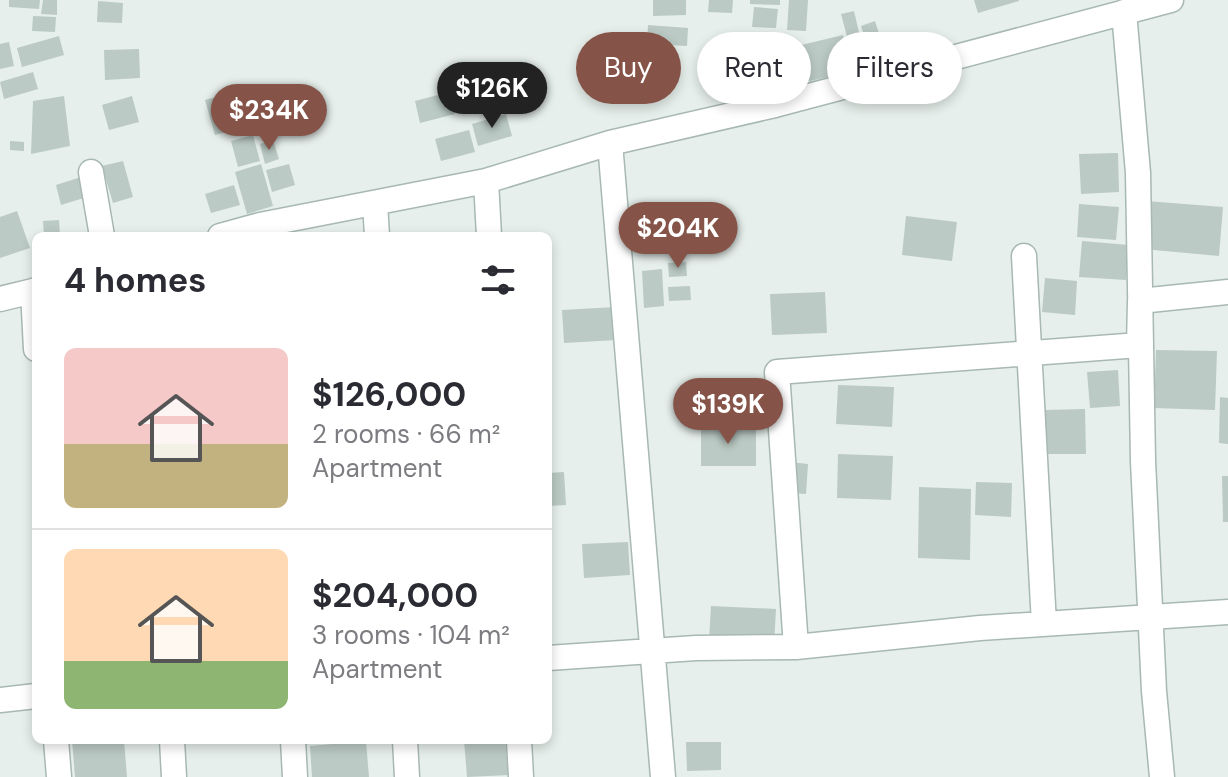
<!DOCTYPE html>
<html lang="en">
<head>
<meta charset="utf-8">
<style>
	:root { --surface:#fff; --page:#f7f7f7; --text:#2b2b33; --muted:#7c7c81; --line:#e1e1e2; --accent:#855347 }
	body { margin:0; font-family:"DM Sans",sans-serif; background:var(--page); color:var(--text); height:100vh; display:flex; flex-direction:column; font-size:30px; white-space:nowrap }
	* { box-sizing:border-box; margin:0 }
	p { font-size:26px; color:var(--muted) }
	.icon { flex:none; width:44px; height:44px; fill:none; stroke:currentColor; stroke-width:2; stroke-linecap:round; stroke-linejoin:round }
	.map { position:relative; flex:1; overflow:hidden }
	.side { position:absolute; left:32px; top:232px; width:520px; height:512px; display:flex; flex-direction:column; background:var(--surface); border-radius:12px; box-shadow:0 4px 12px #0003 }
	.side>* { flex:none }
	.top-card { position:absolute; left:576px; top:32px; width:532px; height:72px; display:flex; gap:16px }
	.price { position:absolute; translate:-50% -68px; padding:0 18px; border-radius:28px; background:var(--accent); color:#fff; font-size:26px; line-height:52px; filter:drop-shadow(0 2px 4px #0008) }
	.price::after { content:''; position:absolute; left:50%; top:48px; width:24px; height:18px; margin-left:-12px; background:inherit; clip-path:polygon(0 0,100% 0,50% 100%) }
	.price.current { background:#222; color:#fff }
	ul { padding:0; list-style:none }
	li { display:flex; align-items:center; gap:24px; height:200px; padding:0 32px }
	li+li { border-top:2px solid var(--line) }
	li span { display:grid; place-items:center; flex:none; width:224px; height:160px; border-radius:12px; color:#555 }
	li>.icon { margin-inline-start:auto }
	span .icon { width:96px; height:96px; fill:#fffc; stroke-width:1 }
	li b { font-size:34px }
	h2 { display:flex; justify-content:space-between; align-items:center; height:96px; padding:0 32px; font-size:34px }
	.chip { padding:0 28px; border-radius:36px; background:var(--surface); box-shadow:0 4px 12px #0003; font-size:28px; line-height:72px }
	.chip.current { background:var(--accent); color:#fff }
	.map>svg:first-child { display:block }
	.building { fill:#bbcac4 }
	.lines { fill:none; stroke-linecap:round; stroke-linejoin:round }
	.minor-casing { stroke:#a8b8b2; stroke-width:27 }
	.minor { stroke:#fff; stroke-width:24 }
</style>
</head>
<body>
<div class="map">
<svg width="1228" height="777" viewBox="0 0 1228 777">
	<rect width="100%" height="100%" fill="#e6efeb"/>
	<path class="building" d="M 9,0 L 40,0 L 39,9 L 9,7 Z
		M 43,0 L 57,0 L 57,15 L 41,14 Z
		M 653,0 L 686,0 L 686,15 L 653,16 Z
		M 709,0 L 733,0 L 732,13 L 708,12 Z
		M 750,0 L 780,0 L 780,5 L 750,4 Z
		M 789,0 L 808,0 L 806,31 L 787,30 Z
		M 974,0 L 1019,0 L 1019,1 L 978,13 Z
		M 98,1 L 123,3 L 122,23 L 97,22 Z
		M 754,7 L 778,9 L 776,28 L 752,27 Z
		M 854,11 L 861,41 L 849,44 L 841,14 Z
		M 33,16 L 56,17 L 55,32 L 32,31 Z
		M 875,21 L 889,65 L 875,70 L 861,26 Z
		M 648,25 L 688,28 L 687,46 L 647,44 Z
		M 843,35 L 851,72 L 801,83 L 793,47 Z
		M 59,36 L 64,55 L 22,67 L 17,48 Z
		M 9,42 L 14,66 L 0,69 L 0,44 Z
		M 770,46 L 774,92 L 737,96 L 733,50 Z
		M 139,49 L 140,78 L 105,80 L 104,50 Z
		M 648,51 L 669,52 L 668,77 L 647,76 Z
		M 33,72 L 38,89 L 4,99 L 0,82 Z
		M 486,80 L 492,101 L 458,111 L 452,89 Z
		M 449,92 L 455,114 L 420,123 L 415,101 Z
		M 240,93 L 250,129 L 237,133 L 227,97 Z
		M 223,95 L 233,130 L 215,135 L 205,100 Z
		M 64,96 L 70,146 L 31,154 L 33,101 Z
		M 132,96 L 139,122 L 109,130 L 102,105 Z
		M 292,103 L 300,130 L 264,140 L 256,113 Z
		M 506,114 L 512,136 L 478,146 L 472,124 Z
		M 469,130 L 475,152 L 441,161 L 435,139 Z
		M 253,135 L 260,161 L 238,167 L 231,141 Z
		M 273,140 L 279,159 L 265,164 L 260,144 Z
		M 10,141 L 24,142 L 24,151 L 10,150 Z
		M 1118,153 L 1119,192 L 1081,194 L 1079,154 Z
		M 123,161 L 133,197 L 113,203 L 102,166 Z
		M 261,164 L 273,206 L 247,214 L 235,172 Z
		M 289,164 L 295,185 L 272,192 L 266,170 Z
		M 81,177 L 87,197 L 61,205 L 56,185 Z
		M 234,185 L 240,205 L 211,213 L 205,194 Z
		M 1146,201 L 1223,207 L 1219,256 L 1143,249 Z
		M 1079,204 L 1119,207 L 1116,240 L 1077,237 Z
		M 17,211 L 30,248 L 0,258 L 0,217 Z
		M 906,216 L 957,222 L 952,261 L 902,255 Z
		M 59,220 L 60,236 L 44,236 L 43,221 Z
		M 1082,241 L 1129,245 L 1126,280 L 1079,277 Z
		M 686,262 L 687,276 L 669,277 L 668,263 Z
		M 662,269 L 664,306 L 644,308 L 642,271 Z
		M 1045,278 L 1077,281 L 1075,315 L 1042,312 Z
		M 690,286 L 691,300 L 669,301 L 668,287 Z
		M 825,292 L 827,333 L 772,335 L 770,294 Z
		M 615,307 L 617,340 L 564,343 L 562,310 Z
		M 1156,350 L 1217,351 L 1215,410 L 1154,408 Z
		M 1118,370 L 1120,406 L 1090,408 L 1087,372 Z
		M 838,385 L 894,387 L 892,427 L 836,424 Z
		M 1220,397 L 1228,398 L 1228,444 L 1219,443 Z
		M 1085,409 L 1086,454 L 1046,454 L 1045,410 Z
		M 701,427 L 756,427 L 756,466 L 701,466 Z
		M 838,454 L 893,456 L 891,500 L 837,498 Z
		M 790,462 L 808,464 L 806,494 L 788,493 Z
		M 564,472 L 566,505 L 548,506 L 548,473 Z
		M 1222,476 L 1228,476 L 1228,522 L 1223,522 Z
		M 976,482 L 1012,483 L 1011,517 L 975,515 Z
		M 919,487 L 971,489 L 970,560 L 918,558 Z
		M 628,542 L 630,575 L 584,578 L 582,544 Z
		M 711,606 L 776,609 L 774,644 L 709,641 Z
		M 72,740 L 124,740 L 127,777 L 75,777 Z
		M 464,740 L 505,740 L 509,775 L 467,777 Z
		M 366,741 L 369,777 L 312,777 L 310,746 Z
		M 686,742 L 721,742 L 721,770 L 687,771 Z"/>
	<g class="lines">
		<defs>
			<path id="minor" d="M 1124,12 L 1138,173 L 1143,461 L 1154,691 L 1162,777
				M 610,143 L 663,777
				M 91,172 L 102,236
				M 486,181 L 489,236
				M 375,203 L 377,236
				M 220,236 L 260,225 L 486,181 L 610,143 L 775,105 L 1171,0
				M 1024,256 L 1044,624
				M 36,290 L 33,291 L 36,349
				M 0,299 L 33,291
				M 796,647 L 777,372 L 1139,345 L 1140,301 L 1228,292
				M 548,658 L 696,648 L 796,647 L 980,628 L 1228,612
				M 0,700 L 36,696
				M 56,740 L 59,777
				M 172,740 L 174,777
				M 293,740 L 295,777
				M 405,740 L 407,777
				M 519,740 L 521,777"/>
		</defs>
		<use href="#minor" class="minor-casing"/>
		<use href="#minor" class="minor"/>
	</g>
</svg>
<b class="price current" style="left:492px;top:130px">$126K</b>
<b class="price" style="left:269px;top:152px">$234K</b>
<b class="price" style="left:678px;top:270px">$204K</b>
<b class="price" style="left:728px;top:446px">$139K</b>
<div class="top-card">
<a class="chip current">Buy</a>
<a class="chip">Rent</a>
<a class="chip">Filters</a>
</div>
<section class="side">
<h2>4 homes<svg class="icon" aria-label="filters" viewBox="0 0 24 24"><path d="M4 7h16M4 17h16"/><circle cx="9" cy="7" r="2"/><circle cx="15" cy="17" r="2"/></svg></h2>
<ul>
<li><span style="background:linear-gradient(#f6c9c9 60%,#c2b280 0)"><svg class="icon" aria-label="home" viewBox="0 0 24 24"><path d="M3 11l9-7 9 7M6 9v11h12V9"/></svg></span><div><b>$126,000</b><p>2 rooms · 66 m²</p><p>Apartment</p></div></li>
<li><span style="background:linear-gradient(#ffd9b3 70%,#8fb573 0)"><svg class="icon" aria-label="home" viewBox="0 0 24 24"><path d="M3 11l9-7 9 7M6 9v11h12V9"/></svg></span><div><b>$204,000</b><p>3 rooms · 104 m²</p><p>Apartment</p></div></li>
</ul>
</section>
</div>
</body>
</html>
